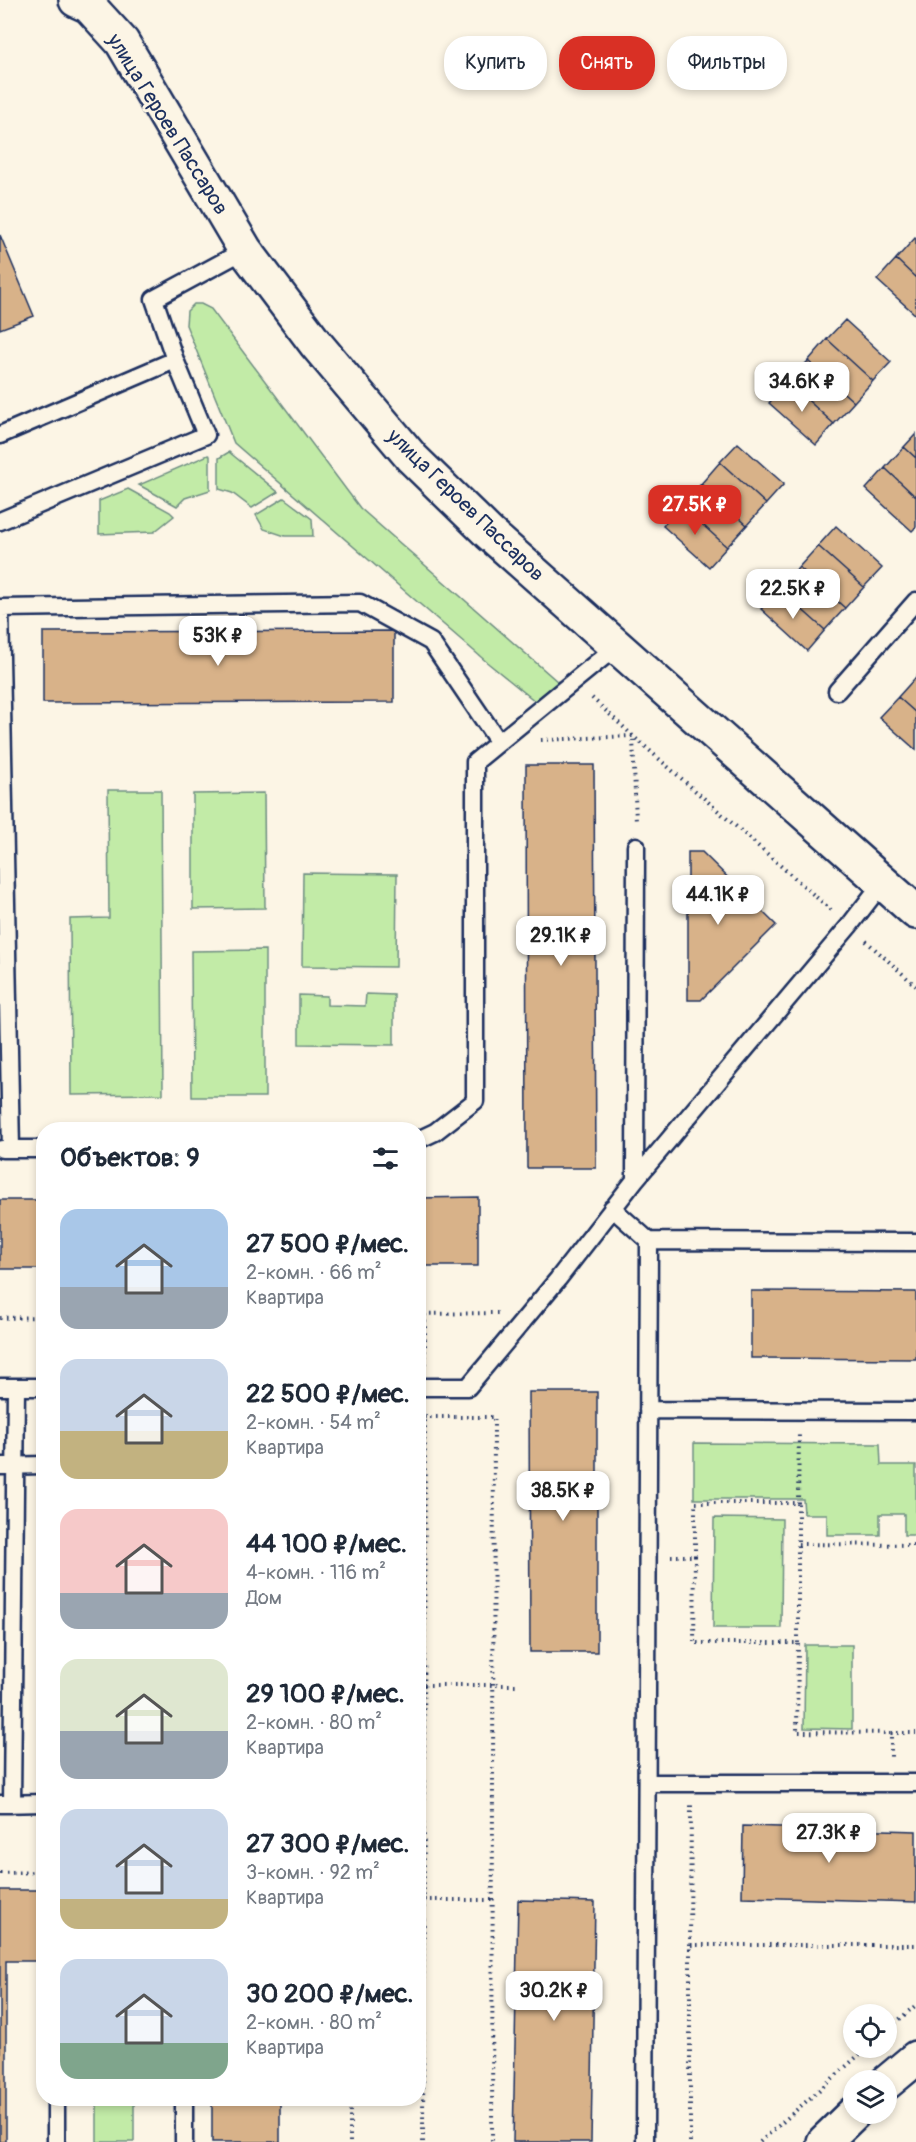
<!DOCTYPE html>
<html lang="ru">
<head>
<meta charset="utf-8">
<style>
	:root { --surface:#fff; --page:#f2f2f3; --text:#1f2937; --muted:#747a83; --accent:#d93025 }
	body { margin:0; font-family:Pangolin,sans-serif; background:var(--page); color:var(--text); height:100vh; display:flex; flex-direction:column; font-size:22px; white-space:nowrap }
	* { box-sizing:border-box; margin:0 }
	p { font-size:20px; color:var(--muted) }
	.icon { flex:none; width:33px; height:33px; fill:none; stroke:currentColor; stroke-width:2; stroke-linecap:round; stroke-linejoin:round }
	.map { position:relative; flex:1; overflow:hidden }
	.side { position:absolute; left:36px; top:1122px; width:390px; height:984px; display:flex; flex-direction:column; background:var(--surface); border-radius:24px; box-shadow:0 3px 9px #0003 }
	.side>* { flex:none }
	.hud { position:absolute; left:444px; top:36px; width:381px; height:54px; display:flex; gap:12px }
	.controls { position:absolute; left:843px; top:2004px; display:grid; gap:12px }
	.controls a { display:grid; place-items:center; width:54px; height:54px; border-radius:50%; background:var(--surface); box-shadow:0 3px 9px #0003; font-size:30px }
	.price { position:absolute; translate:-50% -51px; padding:0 14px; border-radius:12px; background:#fff; color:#222; font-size:20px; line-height:39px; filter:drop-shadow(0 2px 3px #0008) }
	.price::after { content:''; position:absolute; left:50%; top:36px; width:18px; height:14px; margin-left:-9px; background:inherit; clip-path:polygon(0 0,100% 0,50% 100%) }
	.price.current { background:var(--accent); color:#fff }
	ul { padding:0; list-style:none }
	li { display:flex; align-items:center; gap:18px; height:150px; padding:0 24px }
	li span { display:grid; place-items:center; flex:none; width:168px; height:120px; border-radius:18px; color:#555 }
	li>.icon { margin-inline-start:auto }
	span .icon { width:72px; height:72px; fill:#fffc; stroke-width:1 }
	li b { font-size:26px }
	h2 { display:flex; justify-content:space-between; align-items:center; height:72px; padding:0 24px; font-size:26px }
	.chip { padding:0 21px; border-radius:24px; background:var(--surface); box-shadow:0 3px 9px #0003; font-size:21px; line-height:54px }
	.chip.current { background:var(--accent); color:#fff }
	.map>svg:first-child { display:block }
	.green { fill:#c2eba7; stroke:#6e8d82; stroke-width:1.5 }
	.building { fill:#d8b289; stroke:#1b2f5e; stroke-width:1.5 }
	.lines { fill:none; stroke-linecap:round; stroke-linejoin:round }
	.service-casing { stroke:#1b2f5e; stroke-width:21 }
	.minor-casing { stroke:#1b2f5e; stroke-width:38 }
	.path { stroke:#1b2f5e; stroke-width:4; stroke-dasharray:1.5 4.5; stroke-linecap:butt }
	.service { stroke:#fcf5e5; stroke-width:16 }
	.minor { stroke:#fcf5e5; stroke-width:33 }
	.labels { text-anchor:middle; stroke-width:6; stroke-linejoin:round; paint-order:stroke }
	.street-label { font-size:21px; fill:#1b2f5e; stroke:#fcf5e5 }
</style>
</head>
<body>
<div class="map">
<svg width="916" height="2142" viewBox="0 0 916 2142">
	<rect width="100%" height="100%" fill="#fcf5e5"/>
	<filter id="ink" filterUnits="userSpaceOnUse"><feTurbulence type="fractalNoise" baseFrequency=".0167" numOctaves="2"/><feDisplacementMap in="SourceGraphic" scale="12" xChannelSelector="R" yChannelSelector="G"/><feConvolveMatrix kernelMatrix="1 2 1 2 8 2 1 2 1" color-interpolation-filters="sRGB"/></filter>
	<g filter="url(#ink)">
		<path class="green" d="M 194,304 L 201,304 L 211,309 L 360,508 L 558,682 L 535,701 L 489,664 L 234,443 L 186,325 L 187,311 Z
			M 229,452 L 278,492 L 252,508 L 232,493 L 219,489 L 219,458 Z
			M 208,455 L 210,456 L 210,490 L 185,498 L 177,506 L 139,485 Z
			M 128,489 L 170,512 L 174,516 L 154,532 L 99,534 L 99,501 Z
			M 284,498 L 312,519 L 313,536 L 285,536 L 264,529 L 256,515 Z
			M 108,790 L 161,790 L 163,1094 L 71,1095 L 70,919 L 109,918 Z
			M 264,793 L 265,908 L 193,909 L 193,794 Z
			M 303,873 L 397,874 L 396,967 L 302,966 Z
			M 265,950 L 265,1097 L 192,1097 L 191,951 Z
			M 366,994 L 394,995 L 394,1045 L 299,1044 L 299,995 L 327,996 L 327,1005 L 365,1006 Z
			M 694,1443 L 880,1444 L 881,1465 L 916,1465 L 916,1535 L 904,1535 L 904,1514 L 880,1514 L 880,1535 L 827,1535 L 827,1514 L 804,1514 L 803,1499 L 694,1499 Z
			M 714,1518 L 782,1519 L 781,1628 L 713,1628 Z
			M 805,1645 L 852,1645 L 852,1729 L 804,1728 Z
			M 97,2099 L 134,2099 L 134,2142 L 97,2142 Z"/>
		<path class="building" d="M 0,235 L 34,316 L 0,329 Z
			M 915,238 L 916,239 L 916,278 L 896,259 Z
			M 896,259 L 916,278 L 916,315 L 877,280 Z
			M 845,320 L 891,362 L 873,381 L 827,339 Z
			M 827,339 L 873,381 L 854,402 L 808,361 Z
			M 808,361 L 854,402 L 834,424 L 788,382 Z
			M 788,382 L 834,424 L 816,445 L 769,403 Z
			M 916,434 L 916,458 L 904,447 Z
			M 738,443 L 784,484 L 766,504 L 720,462 Z
			M 904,447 L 916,458 L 916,497 L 885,468 Z
			M 720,462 L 766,504 L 747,525 L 701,484 Z
			M 885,468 L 916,497 L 916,527 L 912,531 L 866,489 Z
			M 701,484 L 747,525 L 727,547 L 681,505 Z
			M 681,505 L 727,547 L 709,567 L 663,526 Z
			M 836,526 L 882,568 L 864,587 L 818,546 Z
			M 818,546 L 864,587 L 845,608 L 799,567 Z
			M 799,567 L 845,608 L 825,630 L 779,589 Z
			M 779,589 L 825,630 L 807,651 L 761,609 Z
			M 394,631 L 394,702 L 43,703 L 43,632 Z
			M 916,677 L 916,713 L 898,697 Z
			M 898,697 L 916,713 L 916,750 L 879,717 Z
			M 526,765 L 594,765 L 596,1168 L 527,1168 Z
			M 688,852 L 702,852 L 776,925 L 701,1000 L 688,1000 Z
			M 478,1197 L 478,1266 L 418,1266 L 418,1198 Z
			M 0,1200 L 44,1200 L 44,1269 L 0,1269 Z
			M 751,1291 L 916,1292 L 916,1359 L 751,1358 Z
			M 529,1392 L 597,1392 L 597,1652 L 530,1652 Z
			M 743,1826 L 916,1831 L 916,1902 L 742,1897 Z
			M 0,1890 L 44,1890 L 44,1961 L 6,1961 L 6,2142 L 0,2142 Z
			M 518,1900 L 595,1902 L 591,2142 L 513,2142 Z
			M 212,2098 L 280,2098 L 280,2142 L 212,2142 Z"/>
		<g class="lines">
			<defs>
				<path id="service" d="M 0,435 L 175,360 L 154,299 L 245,250
					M 0,521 L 206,435 L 175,360
					M 0,608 L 360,603 L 431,642 L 498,741
					M 0,608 L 11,1149
					M 837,691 L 916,601
					M 418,1140 L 435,1132 L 475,1101 L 475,762 L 617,646
					M 2,1149 L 44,1149
					M 635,1180 L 636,846
					M 612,1208 L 649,1241 L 916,1242
					M 0,1387 L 44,1387
					M 418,1387 L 468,1387 L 558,1279 L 635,1180 L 849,926 L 883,882
					M 648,1410 L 916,1411
					M 0,1466 L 44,1465
					M 647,1783 L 916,1783
					M 0,1804 L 44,1803
					M 12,1804 L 16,1387
					M 56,2142 L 56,2098
					M 184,2142 L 184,2098
					M 645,2142 L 649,1241"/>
				<path id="minor" d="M 76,0 L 89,6 L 122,42 L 245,250 L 316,344 L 412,458 L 489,533 L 916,912
					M 886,2083 L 916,2058
					M 824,2142 L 854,2113"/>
			</defs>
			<use href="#service" class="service-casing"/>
			<use href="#minor" class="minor-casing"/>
			<path class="path" d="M 592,698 L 633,736 L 831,910
				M 541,740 L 633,736 L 636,823
				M 866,941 L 916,986
				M 418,1314 L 499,1313
				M 0,1318 L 44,1317
				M 425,1364 L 425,1314
				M 418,1417 L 494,1417 L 492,2142
				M 798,1544 L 916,1545
				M 671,1556 L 695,1556 L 694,1643 L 798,1643 L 797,1732 L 891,1733 L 891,1758
				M 695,1556 L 695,1503 L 798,1503 L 799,1433
				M 798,1643 L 798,1503
				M 418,1685 L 518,1685
				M 891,1733 L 916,1733
				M 0,1873 L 44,1872
				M 418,1900 L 493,1900
				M 690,1945 L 691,1805
				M 886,2031 L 916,2005
				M 350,2142 L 350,2098
				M 423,2142 L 425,1411
				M 690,2142 L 690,1945 L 916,1945
				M 760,2142 L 867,2048"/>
			<use href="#service" class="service"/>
			<use href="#minor" class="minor"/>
		</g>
	</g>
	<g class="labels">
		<g class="street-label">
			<text transform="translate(168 124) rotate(58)" y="7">улица Героев Пассаров</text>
			<text transform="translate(466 505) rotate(44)" y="7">улица Героев Пассаров</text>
		</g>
	</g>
</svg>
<div class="controls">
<a><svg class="icon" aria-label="locate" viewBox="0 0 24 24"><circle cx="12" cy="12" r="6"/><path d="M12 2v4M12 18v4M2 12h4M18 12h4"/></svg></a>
<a><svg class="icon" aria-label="layers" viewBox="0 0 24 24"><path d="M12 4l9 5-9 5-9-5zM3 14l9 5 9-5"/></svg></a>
</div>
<b class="price" style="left:802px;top:413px">34.6K ₽</b>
<b class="price current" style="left:695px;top:536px">27.5K ₽</b>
<b class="price" style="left:793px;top:620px">22.5K ₽</b>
<b class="price" style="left:218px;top:667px">53K ₽</b>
<b class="price" style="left:718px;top:926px">44.1K ₽</b>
<b class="price" style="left:561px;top:967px">29.1K ₽</b>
<b class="price" style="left:563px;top:1522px">38.5K ₽</b>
<b class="price" style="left:829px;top:1864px">27.3K ₽</b>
<b class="price" style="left:554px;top:2022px">30.2K ₽</b>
<div class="hud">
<a class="chip">Купить</a>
<a class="chip current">Снять</a>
<a class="chip">Фильтры</a>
</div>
<section class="side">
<h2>Объектов: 9<svg class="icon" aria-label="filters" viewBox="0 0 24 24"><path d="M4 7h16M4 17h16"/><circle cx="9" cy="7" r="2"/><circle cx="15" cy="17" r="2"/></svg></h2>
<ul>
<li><span style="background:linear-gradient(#a9c7e8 65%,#9aa5b1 0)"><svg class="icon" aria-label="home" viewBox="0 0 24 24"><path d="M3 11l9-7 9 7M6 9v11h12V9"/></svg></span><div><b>27 500 ₽/мес.</b><p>2-комн. · 66 m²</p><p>Квартира</p></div></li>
<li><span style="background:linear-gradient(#c9d6e8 60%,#c2b280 0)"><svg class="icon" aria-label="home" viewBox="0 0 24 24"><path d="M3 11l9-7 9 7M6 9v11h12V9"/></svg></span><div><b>22 500 ₽/мес.</b><p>2-комн. · 54 m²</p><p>Квартира</p></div></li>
<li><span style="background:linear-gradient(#f6c9c9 70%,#9aa5b1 0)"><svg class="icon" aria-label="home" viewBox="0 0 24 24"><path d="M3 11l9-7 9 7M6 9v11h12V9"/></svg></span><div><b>44 100 ₽/мес.</b><p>4-комн. · 116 m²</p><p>Дом</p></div></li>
<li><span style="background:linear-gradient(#dfe7d0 60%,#9aa5b1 0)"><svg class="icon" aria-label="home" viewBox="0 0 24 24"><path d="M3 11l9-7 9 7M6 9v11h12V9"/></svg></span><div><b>29 100 ₽/мес.</b><p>2-комн. · 80 m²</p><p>Квартира</p></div></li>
<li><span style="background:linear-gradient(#c9d6e8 75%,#c2b280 0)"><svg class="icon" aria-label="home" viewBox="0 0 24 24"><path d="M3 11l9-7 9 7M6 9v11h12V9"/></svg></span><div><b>27 300 ₽/мес.</b><p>3-комн. · 92 m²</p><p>Квартира</p></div></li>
<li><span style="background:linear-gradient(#c9d6e8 70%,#7fa58c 0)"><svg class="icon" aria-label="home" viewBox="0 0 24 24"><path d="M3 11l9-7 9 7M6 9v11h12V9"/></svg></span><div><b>30 200 ₽/мес.</b><p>2-комн. · 80 m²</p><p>Квартира</p></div></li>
</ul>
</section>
</div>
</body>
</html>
